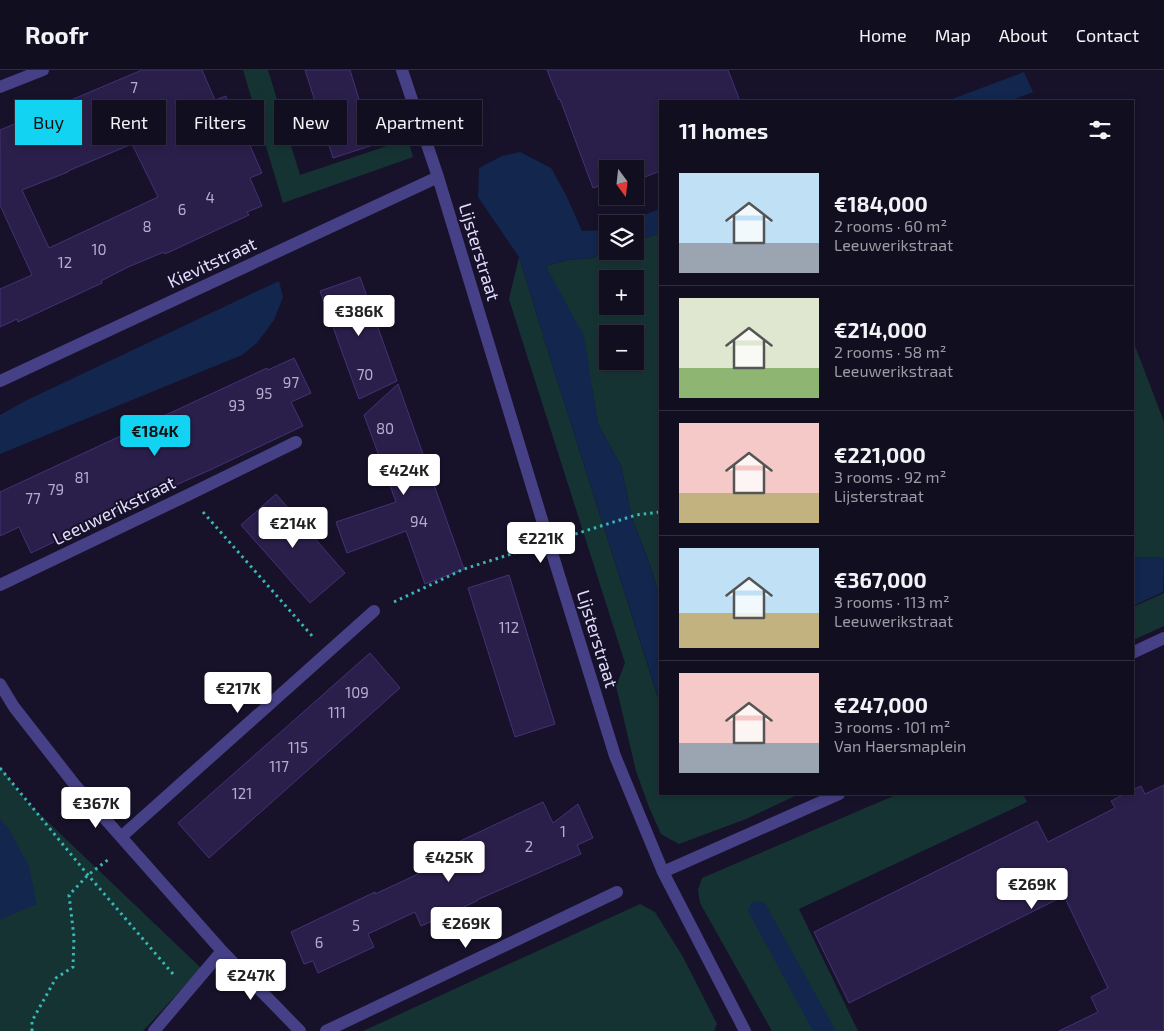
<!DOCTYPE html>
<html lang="en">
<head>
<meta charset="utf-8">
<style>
	:root { --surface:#110e20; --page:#1e1c2d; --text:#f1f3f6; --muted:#9c9ca5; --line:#302e3e; --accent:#13d3f3 }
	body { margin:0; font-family:"Exo 2",sans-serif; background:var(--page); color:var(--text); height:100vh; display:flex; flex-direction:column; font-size:19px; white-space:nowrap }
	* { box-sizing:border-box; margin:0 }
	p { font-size:16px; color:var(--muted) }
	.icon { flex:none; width:28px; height:28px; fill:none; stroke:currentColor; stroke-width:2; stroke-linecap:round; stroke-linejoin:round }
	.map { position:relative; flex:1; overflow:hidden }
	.drawer { position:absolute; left:659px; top:30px; width:475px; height:695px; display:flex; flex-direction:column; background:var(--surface); border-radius:0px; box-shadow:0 2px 8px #0003,0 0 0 1px var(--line) }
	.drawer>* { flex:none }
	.top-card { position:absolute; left:15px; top:30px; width:475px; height:45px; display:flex; gap:10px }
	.needle { width:32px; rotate:165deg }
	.buttons { position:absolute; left:599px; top:90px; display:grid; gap:10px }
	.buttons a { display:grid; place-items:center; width:45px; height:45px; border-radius:0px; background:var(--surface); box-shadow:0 2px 8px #0003,0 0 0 1px var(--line); font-size:25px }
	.price { position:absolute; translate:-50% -42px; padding:0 11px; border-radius:5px; background:#fff; color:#222; font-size:16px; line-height:32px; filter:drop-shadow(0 1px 2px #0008) }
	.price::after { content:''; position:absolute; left:50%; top:30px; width:15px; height:11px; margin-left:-8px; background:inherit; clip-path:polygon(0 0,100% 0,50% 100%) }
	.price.active { background:var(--accent); color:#111 }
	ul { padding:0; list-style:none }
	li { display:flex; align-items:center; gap:15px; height:125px; padding:0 20px }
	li+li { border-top:1px solid var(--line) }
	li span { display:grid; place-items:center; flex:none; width:140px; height:100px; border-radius:0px; color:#555 }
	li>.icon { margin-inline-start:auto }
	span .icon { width:60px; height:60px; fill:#fffc; stroke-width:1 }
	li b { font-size:21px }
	h2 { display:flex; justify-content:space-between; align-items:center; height:60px; padding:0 20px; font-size:21px }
	.chip { padding:0 18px; border-radius:0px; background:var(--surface); box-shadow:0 2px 8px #0003,0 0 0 1px var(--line); font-size:18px; line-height:45px }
	.chip.active { background:var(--accent); color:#111 }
	header { display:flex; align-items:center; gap:30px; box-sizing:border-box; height:70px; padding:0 25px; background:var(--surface); border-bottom:1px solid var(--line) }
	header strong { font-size:24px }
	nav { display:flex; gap:28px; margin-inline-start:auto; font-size:18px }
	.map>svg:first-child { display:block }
	.green { fill:#163334; fill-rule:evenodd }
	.water { fill:#12264e }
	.building { fill:#2a1f4a; stroke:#433275; fill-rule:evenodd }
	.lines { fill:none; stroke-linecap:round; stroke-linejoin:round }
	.path { stroke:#37b7b5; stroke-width:3; stroke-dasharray:2.5 4; stroke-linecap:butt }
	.minor { stroke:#464086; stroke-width:12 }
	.labels { text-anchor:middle; stroke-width:4; stroke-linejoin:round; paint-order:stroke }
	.number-label { font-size:15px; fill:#b4aed0 }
	.street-label { font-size:18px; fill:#e2ddfd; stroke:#17122a }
</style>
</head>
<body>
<header>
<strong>Roofr</strong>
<nav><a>Home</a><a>Map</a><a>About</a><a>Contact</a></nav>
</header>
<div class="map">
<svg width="1164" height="961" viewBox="0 0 1164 961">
	<rect width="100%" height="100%" fill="#17122a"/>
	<path class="green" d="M 243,0 L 268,0 L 300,105 L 408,69 L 413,87 L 283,133 Z
		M 660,163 L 660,528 L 649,492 L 632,448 L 621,396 L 598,354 L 592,318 L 546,196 L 568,190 L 592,188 L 611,181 L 635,181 L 635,172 ZM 608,209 L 635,209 L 635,236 L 608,236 ZM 608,264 L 635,264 L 635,291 L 608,291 Z
		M 519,187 L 551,291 L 660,634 L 660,724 L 799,724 L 746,749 L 679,774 L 661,764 L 649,737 L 636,701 L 616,616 L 625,593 L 509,229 Z
		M 1132,268 L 1164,352 L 1164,488 L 1133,487 Z
		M 1164,523 L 1164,556 L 1133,570 L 1133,537 Z
		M 0,696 L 25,730 L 201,898 L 143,961 L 0,961 Z
		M 898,724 L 1023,724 L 1027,732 L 799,839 L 858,961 L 772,961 L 700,833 L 698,820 L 702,808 Z
		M 640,834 L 655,842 L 683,887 L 717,954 L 714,961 L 363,961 Z"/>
	<path class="water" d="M 1024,2 L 1033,22 L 1010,31 L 947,31 Z
		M 520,82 L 551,98 L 566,125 L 582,161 L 604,160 L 607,159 L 608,181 L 611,181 L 592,188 L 568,190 L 546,196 L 584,266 L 598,354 L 621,396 L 632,448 L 649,492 L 660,528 L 660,633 L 551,291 L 519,187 L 478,127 L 479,98 L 502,86 Z
		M 660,139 L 660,163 L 635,172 L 635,154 L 621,154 Z
		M 279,211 L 283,227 L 274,250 L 257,273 L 242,285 L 0,384 L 0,345 L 25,331 Z
		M 1132,487 L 1164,488 L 1163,522 L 1133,536 Z
		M 0,749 L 7,756 L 29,796 L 37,834 L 0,850 Z
		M 758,831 L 765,833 L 836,961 L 813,961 L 748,841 L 751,833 Z"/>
	<path class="building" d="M 142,0 L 202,0 L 215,30 L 226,26 L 242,66 L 245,64 L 262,103 L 250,108 L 262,136 L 247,142 L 249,145 L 165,184 L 164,182 L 128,197 L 101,211 L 102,213 L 18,252 L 17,249 L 0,257 L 0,219 L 32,205 L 0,135 L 0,60 ZM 132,74 L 158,127 L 49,178 L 22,120 L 68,102 L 68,101 Z
		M 305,0 L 350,0 L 373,75 L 333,88 Z
		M 547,0 L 728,0 L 740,31 L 660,31 L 660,101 L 635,111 L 635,99 L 608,99 L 608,113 L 593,118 L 560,29 L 559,30 Z
		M 360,207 L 397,311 L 359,329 L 320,221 Z
		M 294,288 L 311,323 L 291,332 L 303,356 L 210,400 L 133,434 L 31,483 L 19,457 L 0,466 L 0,422 L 267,298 L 268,300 Z
		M 398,314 L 464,499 L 425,514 L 406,461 L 347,483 L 336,452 L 396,432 L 364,345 Z
		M 276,424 L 345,503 L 310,533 L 241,455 Z
		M 509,505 L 555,654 L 515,667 L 468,518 Z
		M 370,583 L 400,618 L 209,788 L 178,753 Z
		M 1164,715 L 1164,961 L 1059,961 L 1098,942 L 1091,927 L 1108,918 L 1064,826 L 849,933 L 814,862 L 1037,751 L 1048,772 L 1115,738 L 1111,731 L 1125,724 L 1132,724 L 1132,720 L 1141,716 L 1145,724 Z
		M 543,732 L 553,753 L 578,734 L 593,768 L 577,775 L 581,784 L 477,830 L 477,831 L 421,856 L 415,842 L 368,864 L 374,877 L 318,903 L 313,891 L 304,894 L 291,862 L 375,822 L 375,824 L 429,799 L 461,783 L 456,773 Z"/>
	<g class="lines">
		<path class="path" d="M 203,442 L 313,567
			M 569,466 L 636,445 L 660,442
			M 394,532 L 464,499 L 527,479
			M 0,698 L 88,805 L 173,904
			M 32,961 L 32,951 L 56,908 L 73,897 L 74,867 L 69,825 L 88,805 L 109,789"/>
		<path class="minor" d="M 402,0 L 438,107 L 549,473 L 615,686 L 663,802 L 745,961
			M 0,17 L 43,0
			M 0,311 L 438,107
			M 0,515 L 188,425 L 296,372
			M 1132,583 L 1164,568
			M 0,614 L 14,637 L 75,715 L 222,881 L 300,961
			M 121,767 L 374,541
			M 663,802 L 839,724
			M 154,961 L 222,881
			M 326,961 L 617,822"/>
	</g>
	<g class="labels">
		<g class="number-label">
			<text x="134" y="23">7</text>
			<text x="210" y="133">4</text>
			<text x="182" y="145">6</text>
			<text x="147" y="162">8</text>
			<text x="99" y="185">10</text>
			<text x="65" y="198">12</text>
			<text x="365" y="310">70</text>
			<text x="291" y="318">97</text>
			<text x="264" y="329">95</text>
			<text x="237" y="341">93</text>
			<text x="385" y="364">80</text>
			<text x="82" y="413">81</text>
			<text x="56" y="425">79</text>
			<text x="33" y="434">77</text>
			<text x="419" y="457">94</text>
			<text x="509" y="563">112</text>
			<text x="357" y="628">109</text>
			<text x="337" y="648">111</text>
			<text x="298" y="683">115</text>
			<text x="279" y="702">117</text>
			<text x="242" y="729">121</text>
			<text x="563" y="767">1</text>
			<text x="529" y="782">2</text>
			<text x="356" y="861">5</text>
			<text x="319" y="878">6</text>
		</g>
		<g class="street-label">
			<text transform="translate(479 182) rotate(73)" y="6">Lijsterstraat</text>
			<text transform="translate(212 193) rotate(-25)" y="6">Kievitstraat</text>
			<text transform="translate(114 441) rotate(-26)" y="6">Leeuwerikstraat</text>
			<text transform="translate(597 569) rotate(73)" y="6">Lijsterstraat</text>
		</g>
	</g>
</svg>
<div class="buttons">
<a><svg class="needle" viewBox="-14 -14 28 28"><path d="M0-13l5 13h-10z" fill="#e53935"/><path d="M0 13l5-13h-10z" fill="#9c9ca5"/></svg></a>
<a><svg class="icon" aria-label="layers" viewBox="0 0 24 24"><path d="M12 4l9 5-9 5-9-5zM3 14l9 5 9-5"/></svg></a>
<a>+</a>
<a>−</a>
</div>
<b class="price" style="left:359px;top:267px">€386K</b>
<b class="price active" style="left:155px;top:387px">€184K</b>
<b class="price" style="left:404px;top:426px">€424K</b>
<b class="price" style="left:293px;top:479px">€214K</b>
<b class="price" style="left:541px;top:494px">€221K</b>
<b class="price" style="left:238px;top:644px">€217K</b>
<b class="price" style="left:96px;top:759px">€367K</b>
<b class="price" style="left:449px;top:813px">€425K</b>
<b class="price" style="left:1032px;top:840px">€269K</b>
<b class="price" style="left:466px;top:879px">€269K</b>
<b class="price" style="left:251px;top:931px">€247K</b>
<div class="top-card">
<a class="chip active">Buy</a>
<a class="chip">Rent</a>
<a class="chip">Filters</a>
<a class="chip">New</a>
<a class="chip">Apartment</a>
</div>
<section class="drawer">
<h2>11 homes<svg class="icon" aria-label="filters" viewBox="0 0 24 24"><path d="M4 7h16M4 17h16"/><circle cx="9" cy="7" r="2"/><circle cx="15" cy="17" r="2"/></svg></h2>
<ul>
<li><span style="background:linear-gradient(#bfe0f5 70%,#9aa5b1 0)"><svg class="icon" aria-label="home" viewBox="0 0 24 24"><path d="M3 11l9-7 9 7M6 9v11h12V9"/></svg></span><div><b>€184,000</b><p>2 rooms · 60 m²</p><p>Leeuwerikstraat</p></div></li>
<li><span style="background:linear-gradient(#dfe7d0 70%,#8fb573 0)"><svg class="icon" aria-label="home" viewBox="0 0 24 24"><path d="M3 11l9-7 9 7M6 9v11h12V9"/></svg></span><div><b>€214,000</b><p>2 rooms · 58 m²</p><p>Leeuwerikstraat</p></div></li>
<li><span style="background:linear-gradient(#f6c9c9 70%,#c2b280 0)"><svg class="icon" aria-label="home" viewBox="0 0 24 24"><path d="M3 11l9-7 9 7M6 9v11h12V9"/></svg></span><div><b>€221,000</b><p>3 rooms · 92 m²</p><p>Lijsterstraat</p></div></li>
<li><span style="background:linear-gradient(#bfe0f5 65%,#c2b280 0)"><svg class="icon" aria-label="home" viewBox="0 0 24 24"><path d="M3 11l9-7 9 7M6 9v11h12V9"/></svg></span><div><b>€367,000</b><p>3 rooms · 113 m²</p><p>Leeuwerikstraat</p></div></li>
<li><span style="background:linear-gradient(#f6c9c9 70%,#9aa5b1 0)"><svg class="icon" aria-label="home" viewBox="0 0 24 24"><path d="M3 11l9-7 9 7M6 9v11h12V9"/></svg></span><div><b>€247,000</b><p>3 rooms · 101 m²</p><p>Van Haersmaplein</p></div></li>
</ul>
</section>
</div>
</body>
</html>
